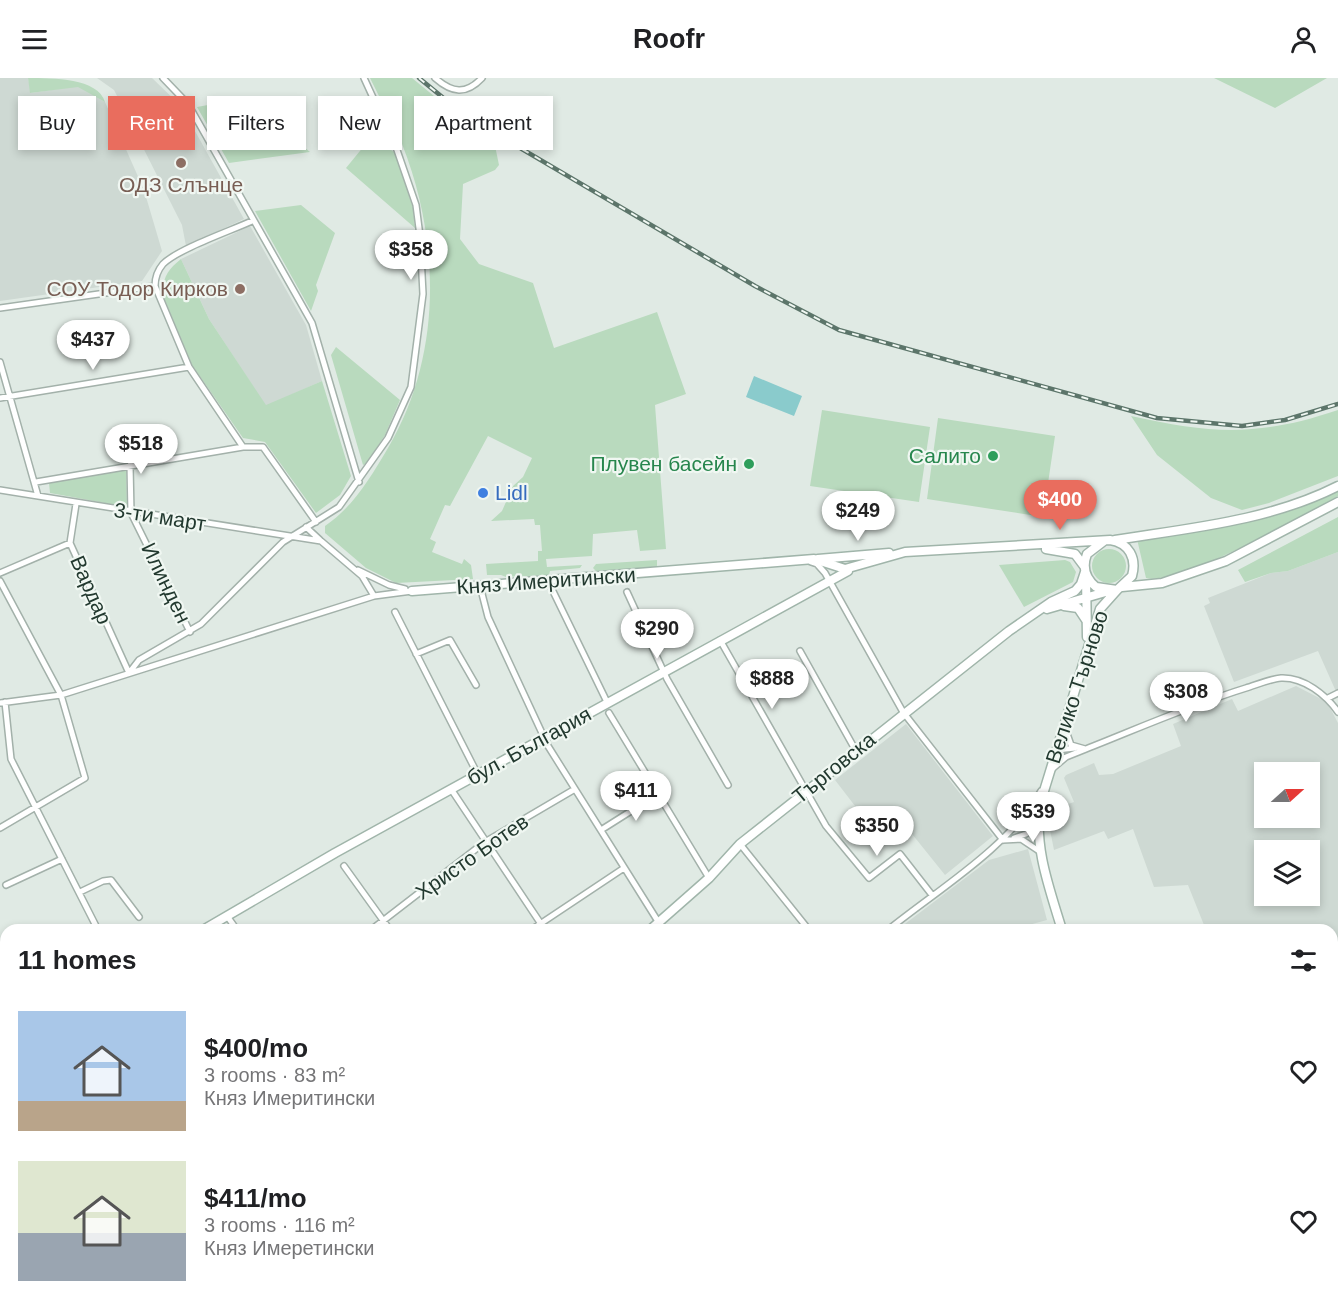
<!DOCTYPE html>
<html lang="en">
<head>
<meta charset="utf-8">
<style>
	:root { --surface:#fff; --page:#f2f2f2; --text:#202124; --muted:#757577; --accent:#e96d5e }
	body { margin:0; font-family:Arial,sans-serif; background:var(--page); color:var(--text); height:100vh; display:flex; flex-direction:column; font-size:22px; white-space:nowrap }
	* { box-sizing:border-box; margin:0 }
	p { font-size:20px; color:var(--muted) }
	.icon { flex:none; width:33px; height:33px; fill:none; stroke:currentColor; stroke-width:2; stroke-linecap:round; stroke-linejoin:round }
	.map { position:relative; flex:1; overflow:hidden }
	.sheet { position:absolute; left:0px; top:846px; width:1338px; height:384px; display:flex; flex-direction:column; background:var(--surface); border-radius:18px 18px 0 0; box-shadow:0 3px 9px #0003 }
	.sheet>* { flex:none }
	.guide { position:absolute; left:18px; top:18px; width:600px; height:54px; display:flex; gap:12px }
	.needle { width:39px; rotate:69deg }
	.buttons { position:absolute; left:1254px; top:684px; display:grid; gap:12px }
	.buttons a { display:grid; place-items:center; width:66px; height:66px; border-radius:0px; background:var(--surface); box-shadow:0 3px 9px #0003; font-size:30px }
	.price { position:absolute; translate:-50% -51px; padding:0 14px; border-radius:21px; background:#fff; color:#222; font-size:20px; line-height:39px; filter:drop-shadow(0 2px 3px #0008) }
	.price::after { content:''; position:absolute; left:50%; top:36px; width:18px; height:14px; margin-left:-9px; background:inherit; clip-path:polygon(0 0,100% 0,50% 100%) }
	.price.current { background:var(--accent); color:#fff }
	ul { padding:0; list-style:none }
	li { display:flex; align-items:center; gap:18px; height:150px; padding:0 18px }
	li span { display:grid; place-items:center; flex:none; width:168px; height:120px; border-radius:0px; color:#555 }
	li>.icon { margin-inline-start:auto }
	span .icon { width:72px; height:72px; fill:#fffc; stroke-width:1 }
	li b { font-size:26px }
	h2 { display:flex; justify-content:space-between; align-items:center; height:72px; padding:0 18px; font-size:26px }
	.pill { padding:0 21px; border-radius:0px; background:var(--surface); box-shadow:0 3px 9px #0003; font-size:21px; line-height:54px }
	.pill.current { background:var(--accent); color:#fff }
	header { display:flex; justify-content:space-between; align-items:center; height:78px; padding:0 18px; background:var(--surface); font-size:27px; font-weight:700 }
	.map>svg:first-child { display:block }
	.built { fill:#ced9d3; fill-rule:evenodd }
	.green { fill:#b9dabe }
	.water { fill:#8acbcc }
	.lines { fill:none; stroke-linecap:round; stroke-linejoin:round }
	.street-casing { stroke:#a3b1aa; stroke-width:8 }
	.secondary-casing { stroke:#a0b5aa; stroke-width:11 }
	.street { stroke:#fff; stroke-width:5 }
	.secondary { stroke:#fff; stroke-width:8 }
	.rail-casing { stroke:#5c756a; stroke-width:4.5 }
	.rail { stroke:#f0f7f2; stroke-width:2; stroke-dasharray:7; stroke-linecap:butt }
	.education-dot { fill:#8d6e63; stroke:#f0f7f2; stroke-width:2 }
	.leisure-dot { fill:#2e9e5b; stroke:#f0f7f2; stroke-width:2 }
	.shop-dot { fill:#3f7fe0; stroke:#f0f7f2; stroke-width:2 }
	.labels { text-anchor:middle; stroke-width:4.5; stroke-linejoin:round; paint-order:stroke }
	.education-label { font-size:21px; fill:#785e54; stroke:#f0f7f2 }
	.leisure-label { font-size:21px; fill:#27864d; stroke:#f0f7f2; text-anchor:end }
	.shop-label { font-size:21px; fill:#366cbe; stroke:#f0f7f2; text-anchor:start }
	.street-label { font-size:21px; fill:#22392f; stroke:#f0f7f2 }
</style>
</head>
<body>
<header><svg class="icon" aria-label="menu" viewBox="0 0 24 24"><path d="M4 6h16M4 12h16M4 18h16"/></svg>Roofr<svg class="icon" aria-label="person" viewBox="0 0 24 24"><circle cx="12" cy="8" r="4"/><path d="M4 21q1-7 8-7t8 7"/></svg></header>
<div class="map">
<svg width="1338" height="1230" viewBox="0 0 1338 1230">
	<rect width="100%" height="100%" fill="#e0eae4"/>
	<path class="built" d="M 0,0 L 28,0 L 31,15 L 78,8 L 105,24 L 144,112 L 162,173 L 142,203 L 0,223 Z
		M 97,0 L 152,0 L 181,28 L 244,141 L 186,168 L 182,147 L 114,12 Z
		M 250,148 L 306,247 L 322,303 L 266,328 L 209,241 L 181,181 Z
		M 1338,474 L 1338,618 L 1318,573 L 1234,604 L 1204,528 L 1210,525 L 1208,520 L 1271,495 L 1288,493 Z
		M 1296,608 L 1327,624 L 1338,645 L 1338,905 L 1332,906 L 1332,852 L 1206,852 L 1188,807 L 1154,809 L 1133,751 L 1108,761 L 1104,753 L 1054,772 L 1049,747 L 1053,731 L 1074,724 L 1064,700 L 1066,697 L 1094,685 L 1099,697 L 1113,696 L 1181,668 L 1173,646 L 1232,621 L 1238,633 ZM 1264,694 L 1310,694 L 1310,740 L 1264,740 ZM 1264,772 L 1310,772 L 1310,818 L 1264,818 Z
		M 906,646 L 993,758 L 945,797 L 904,746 L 882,763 L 835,702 Z
		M 1028,771 L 1047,842 L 1010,852 L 897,852 L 989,782 Z
		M 1338,1085 L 1338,1205 L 1332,1184 L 1332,1086 Z
		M 1332,1209 L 1338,1230 L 1218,1230 L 1216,1224 L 1332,1224 Z
		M 523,1224 L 815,1224 L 818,1230 L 509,1230 Z
		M 822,1224 L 1158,1224 L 1160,1230 L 824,1230 Z"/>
	<path class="green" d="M 28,0 C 53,0 98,0 105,24 L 78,9 L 30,15 Z
		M 370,0 L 412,0 L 456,36 L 493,58 L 499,87 L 495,92 L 463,106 L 460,161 L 479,186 L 533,205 L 554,270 L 657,234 L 686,316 L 655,327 L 666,471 L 640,473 L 637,452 L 593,456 L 592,478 L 546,481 L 547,489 L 582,487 L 580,490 L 550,493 L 549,497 L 506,499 L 501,497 L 487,497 L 486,486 L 538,483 L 538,473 L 542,473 L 540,447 L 535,447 L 534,441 L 491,443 L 502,433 L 513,408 L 523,399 L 532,380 L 488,358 L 450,428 L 445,427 L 430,461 L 436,464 L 432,474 L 462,486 L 464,481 L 471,487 L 473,501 L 396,505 L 366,490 L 325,455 L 325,448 C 354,428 370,400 388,370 C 442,279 441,164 402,66 C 392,44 381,22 370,0 Z
		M 1214,0 L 1327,0 L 1275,30 Z
		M 246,20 L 310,74 L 229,85 L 197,29 Z
		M 373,57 L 395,75 L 413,130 L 415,150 L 346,90 Z
		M 301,127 L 335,155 L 316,207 L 318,213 L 311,233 L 255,133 Z
		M 181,181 L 209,241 L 266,327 L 322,303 L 351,398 L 340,417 L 316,435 L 265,364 L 243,360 L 192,287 L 164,220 C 161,202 167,192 181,181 Z
		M 336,269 L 400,322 L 385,357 L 367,385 L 363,387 L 331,277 Z
		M 822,332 L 930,349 L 919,424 L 810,408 Z
		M 1338,332 L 1338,398 L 1269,425 L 1242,432 L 1211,420 L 1157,377 L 1131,338 C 1212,356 1258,359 1338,332 Z
		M 938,340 L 1055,358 L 1043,439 L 927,421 Z
		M 126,391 L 127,429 L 50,415 L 49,405 Z
		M 1338,413 L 1338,418 C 1306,437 1178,508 1146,500 L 1137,461 C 1205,451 1276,445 1338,413 Z
		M 1338,439 L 1338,474 L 1288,493 L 1271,495 L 1245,504 L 1238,492 Z
		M1092 488a17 17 0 1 1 34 0a17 17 0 1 1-34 0Z
		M 657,482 L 657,489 L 596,493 L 593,490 L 596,486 Z
		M 1065,482 L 1070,484 L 1076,494 L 1073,504 L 1024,529 L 999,487 Z"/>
	<path class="water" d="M 754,298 L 802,318 L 794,338 L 746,319 Z
		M 331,1224 L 474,1224 L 460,1230 L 319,1230 Z"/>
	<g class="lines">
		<defs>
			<path id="street" d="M 163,0 L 188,26 L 312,245 L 359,404
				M 435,0 C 452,15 466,17 482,0
				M 252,143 C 230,153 178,171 163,186 C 157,193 155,200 155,208 L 189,289 L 243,369 L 263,369 L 316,444
				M 0,230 L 155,208
				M 0,284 L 38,418
				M 0,320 L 189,289
				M 130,387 L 131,435 L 190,554
				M 36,404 L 243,369
				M 0,412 L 321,463 L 362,498 L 374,518
				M 76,426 L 70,465 L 129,595 L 139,582 L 201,546 L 283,464 L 339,429 L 388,360 L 411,309 L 423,216 L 420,158 L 416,127 L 397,72 L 364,0
				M 306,449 L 320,462
				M 811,484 L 817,486 L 825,495 L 903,634 L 1003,762
				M 358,492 L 389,507 L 405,511
				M 0,495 L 70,465
				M 0,503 L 61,617 L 85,700 L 0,750
				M 548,503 L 607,624
				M 480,508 L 488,539 L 548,668 L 659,845
				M 627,514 L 667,601 L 728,707
				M 395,534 L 478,697
				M 720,562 L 826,748 L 869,800 L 900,776 L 932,817
				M 800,573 L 856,673
				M 416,576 L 450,562 L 476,607
				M 1328,620 L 1338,615
				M 5,624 L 11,681 L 98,852
				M 0,625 L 61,617 L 374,518 L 412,513
				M 609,635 L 709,800
				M 1065,650 L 1071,667 L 1085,671
				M 1056,672 L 1075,670
				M 1052,691 L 1066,679 L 1086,671 C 1139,650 1191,627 1246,610 C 1256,607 1270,601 1281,600 C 1304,599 1326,617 1338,634
				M 451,711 L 545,852
				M 601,752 L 658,716
				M 1014,760 L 1026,756 L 1037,747 L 1031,744 L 1020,746
				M 1003,762 L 1021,761 L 1039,773
				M 740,766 L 809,852
				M 344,788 L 390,852
				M 6,807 L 62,781
				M 80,814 L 103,803 L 111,802 L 139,839
				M 227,838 L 237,852
				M 371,852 L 485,764 L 575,711
				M 531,852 L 624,790
				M 888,852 C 940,810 1007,771 1041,713
				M 0,870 L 6,880
				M 1332,910 L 1338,909
				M 0,989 L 6,1008
				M 0,1071 L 6,1069
				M 74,1224 L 76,1230
				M 235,1224 L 239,1230
				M 137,1230 L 152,1224
				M 284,1230 L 296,1224
				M 491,1230 L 503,1224
				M 1023,1230 L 1024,1224"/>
			<path id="secondary" d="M 1115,462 C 1190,450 1269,443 1338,408
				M 1046,471 L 1075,476 L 1084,488
				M 818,481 L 889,475
				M 1086,500 L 1087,559
				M 1122,509 L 1162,505 L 1226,483 L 1338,424
				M 412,513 L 814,481 L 845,491 L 905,474 L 1110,462 C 1129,465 1137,480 1132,498 L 1117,512 L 1096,509 C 1085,500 1082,489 1087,476 L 1104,463
				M 1064,528 L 1078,530 L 1086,542
				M 1047,531 L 1109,513
				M 203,852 L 335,775 L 848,493
				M 650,852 L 709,800 L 740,766 L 1009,553 L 1051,524 L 1075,513 L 1081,506 L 1085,494
				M 1062,852 C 1049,809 1034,770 1040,726 L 1100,531 L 1117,512
				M 0,969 L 6,965
				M 1168,1224 L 1170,1230"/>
		</defs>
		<use href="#street" class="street-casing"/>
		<use href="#secondary" class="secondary-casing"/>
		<use href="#street" class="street"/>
		<use href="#secondary" class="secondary"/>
		<defs>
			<path id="rail" d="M 419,0 L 452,27 L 493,54 L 755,208 L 839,252 L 1157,340 L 1242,348 L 1285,342 L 1338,326"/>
		</defs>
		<use href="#rail" class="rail-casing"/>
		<use href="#rail" class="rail"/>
	</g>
	<g class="education-dot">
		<circle cx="181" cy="85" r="6"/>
		<circle cx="240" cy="211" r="6"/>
	</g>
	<g class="leisure-dot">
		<circle cx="993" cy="378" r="6"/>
		<circle cx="749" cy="386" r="6"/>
	</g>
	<circle class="shop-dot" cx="483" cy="415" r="6"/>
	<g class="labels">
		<g class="education-label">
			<text x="181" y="114">ОДЗ Слънце</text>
			<text x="228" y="218" text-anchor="end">СОУ Тодор Кирков</text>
		</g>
		<g class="leisure-label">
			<text x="981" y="385">Салито</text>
			<text x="737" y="393">Плувен басейн</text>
		</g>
		<g class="shop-label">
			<text x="495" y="422">Lidl</text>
		</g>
		<g class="street-label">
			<text transform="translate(160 439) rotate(9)" y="7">3-ти март</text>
			<text transform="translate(546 503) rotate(-4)" y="7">Княз Имеритински</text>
			<text transform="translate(166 505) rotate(64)" y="7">Илинден</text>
			<text transform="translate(91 512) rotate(66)" y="7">Вардар</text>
			<text transform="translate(1077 609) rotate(-72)" y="7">Велико Търново</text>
			<text transform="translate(529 668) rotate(-29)" y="7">бул. България</text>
			<text transform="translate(834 690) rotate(-39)" y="7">Търговска</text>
			<text transform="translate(472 779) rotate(-35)" y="7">Христо Ботев</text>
		</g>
	</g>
</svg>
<div class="buttons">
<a><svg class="needle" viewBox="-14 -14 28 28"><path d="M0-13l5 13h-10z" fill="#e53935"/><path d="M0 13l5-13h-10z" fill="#757577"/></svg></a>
<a><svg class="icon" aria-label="layers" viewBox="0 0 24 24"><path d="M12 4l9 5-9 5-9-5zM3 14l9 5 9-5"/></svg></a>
</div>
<b class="price" style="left:411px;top:203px">$358</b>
<b class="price" style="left:93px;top:293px">$437</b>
<b class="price" style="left:141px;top:397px">$518</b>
<b class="price current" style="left:1060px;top:453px">$400</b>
<b class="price" style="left:858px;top:464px">$249</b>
<b class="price" style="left:657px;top:582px">$290</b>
<b class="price" style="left:772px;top:632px">$888</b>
<b class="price" style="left:1186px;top:645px">$308</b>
<b class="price" style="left:636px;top:744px">$411</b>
<b class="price" style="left:1033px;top:765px">$539</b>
<b class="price" style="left:877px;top:779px">$350</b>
<div class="guide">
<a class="pill">Buy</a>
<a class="pill current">Rent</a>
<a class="pill">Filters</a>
<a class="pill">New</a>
<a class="pill">Apartment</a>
</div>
<section class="sheet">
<h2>11 homes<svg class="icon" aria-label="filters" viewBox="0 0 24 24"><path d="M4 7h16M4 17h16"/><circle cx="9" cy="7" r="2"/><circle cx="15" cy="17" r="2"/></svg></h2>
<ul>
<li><span style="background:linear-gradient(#a9c7e8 75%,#b9a48a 0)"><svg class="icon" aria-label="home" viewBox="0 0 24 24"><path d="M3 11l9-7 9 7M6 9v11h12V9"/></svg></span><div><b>$400/mo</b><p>3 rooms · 83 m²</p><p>Княз Имеритински</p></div><svg class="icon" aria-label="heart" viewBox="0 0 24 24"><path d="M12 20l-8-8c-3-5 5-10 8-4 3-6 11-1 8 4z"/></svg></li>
<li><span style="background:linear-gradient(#dfe7d0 60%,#9aa5b1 0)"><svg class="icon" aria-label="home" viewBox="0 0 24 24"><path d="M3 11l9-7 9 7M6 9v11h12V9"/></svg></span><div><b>$411/mo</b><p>3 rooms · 116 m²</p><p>Княз Имеретински</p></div><svg class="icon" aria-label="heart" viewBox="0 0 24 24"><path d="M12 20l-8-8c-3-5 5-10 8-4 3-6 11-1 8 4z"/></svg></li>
</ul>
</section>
</div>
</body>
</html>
